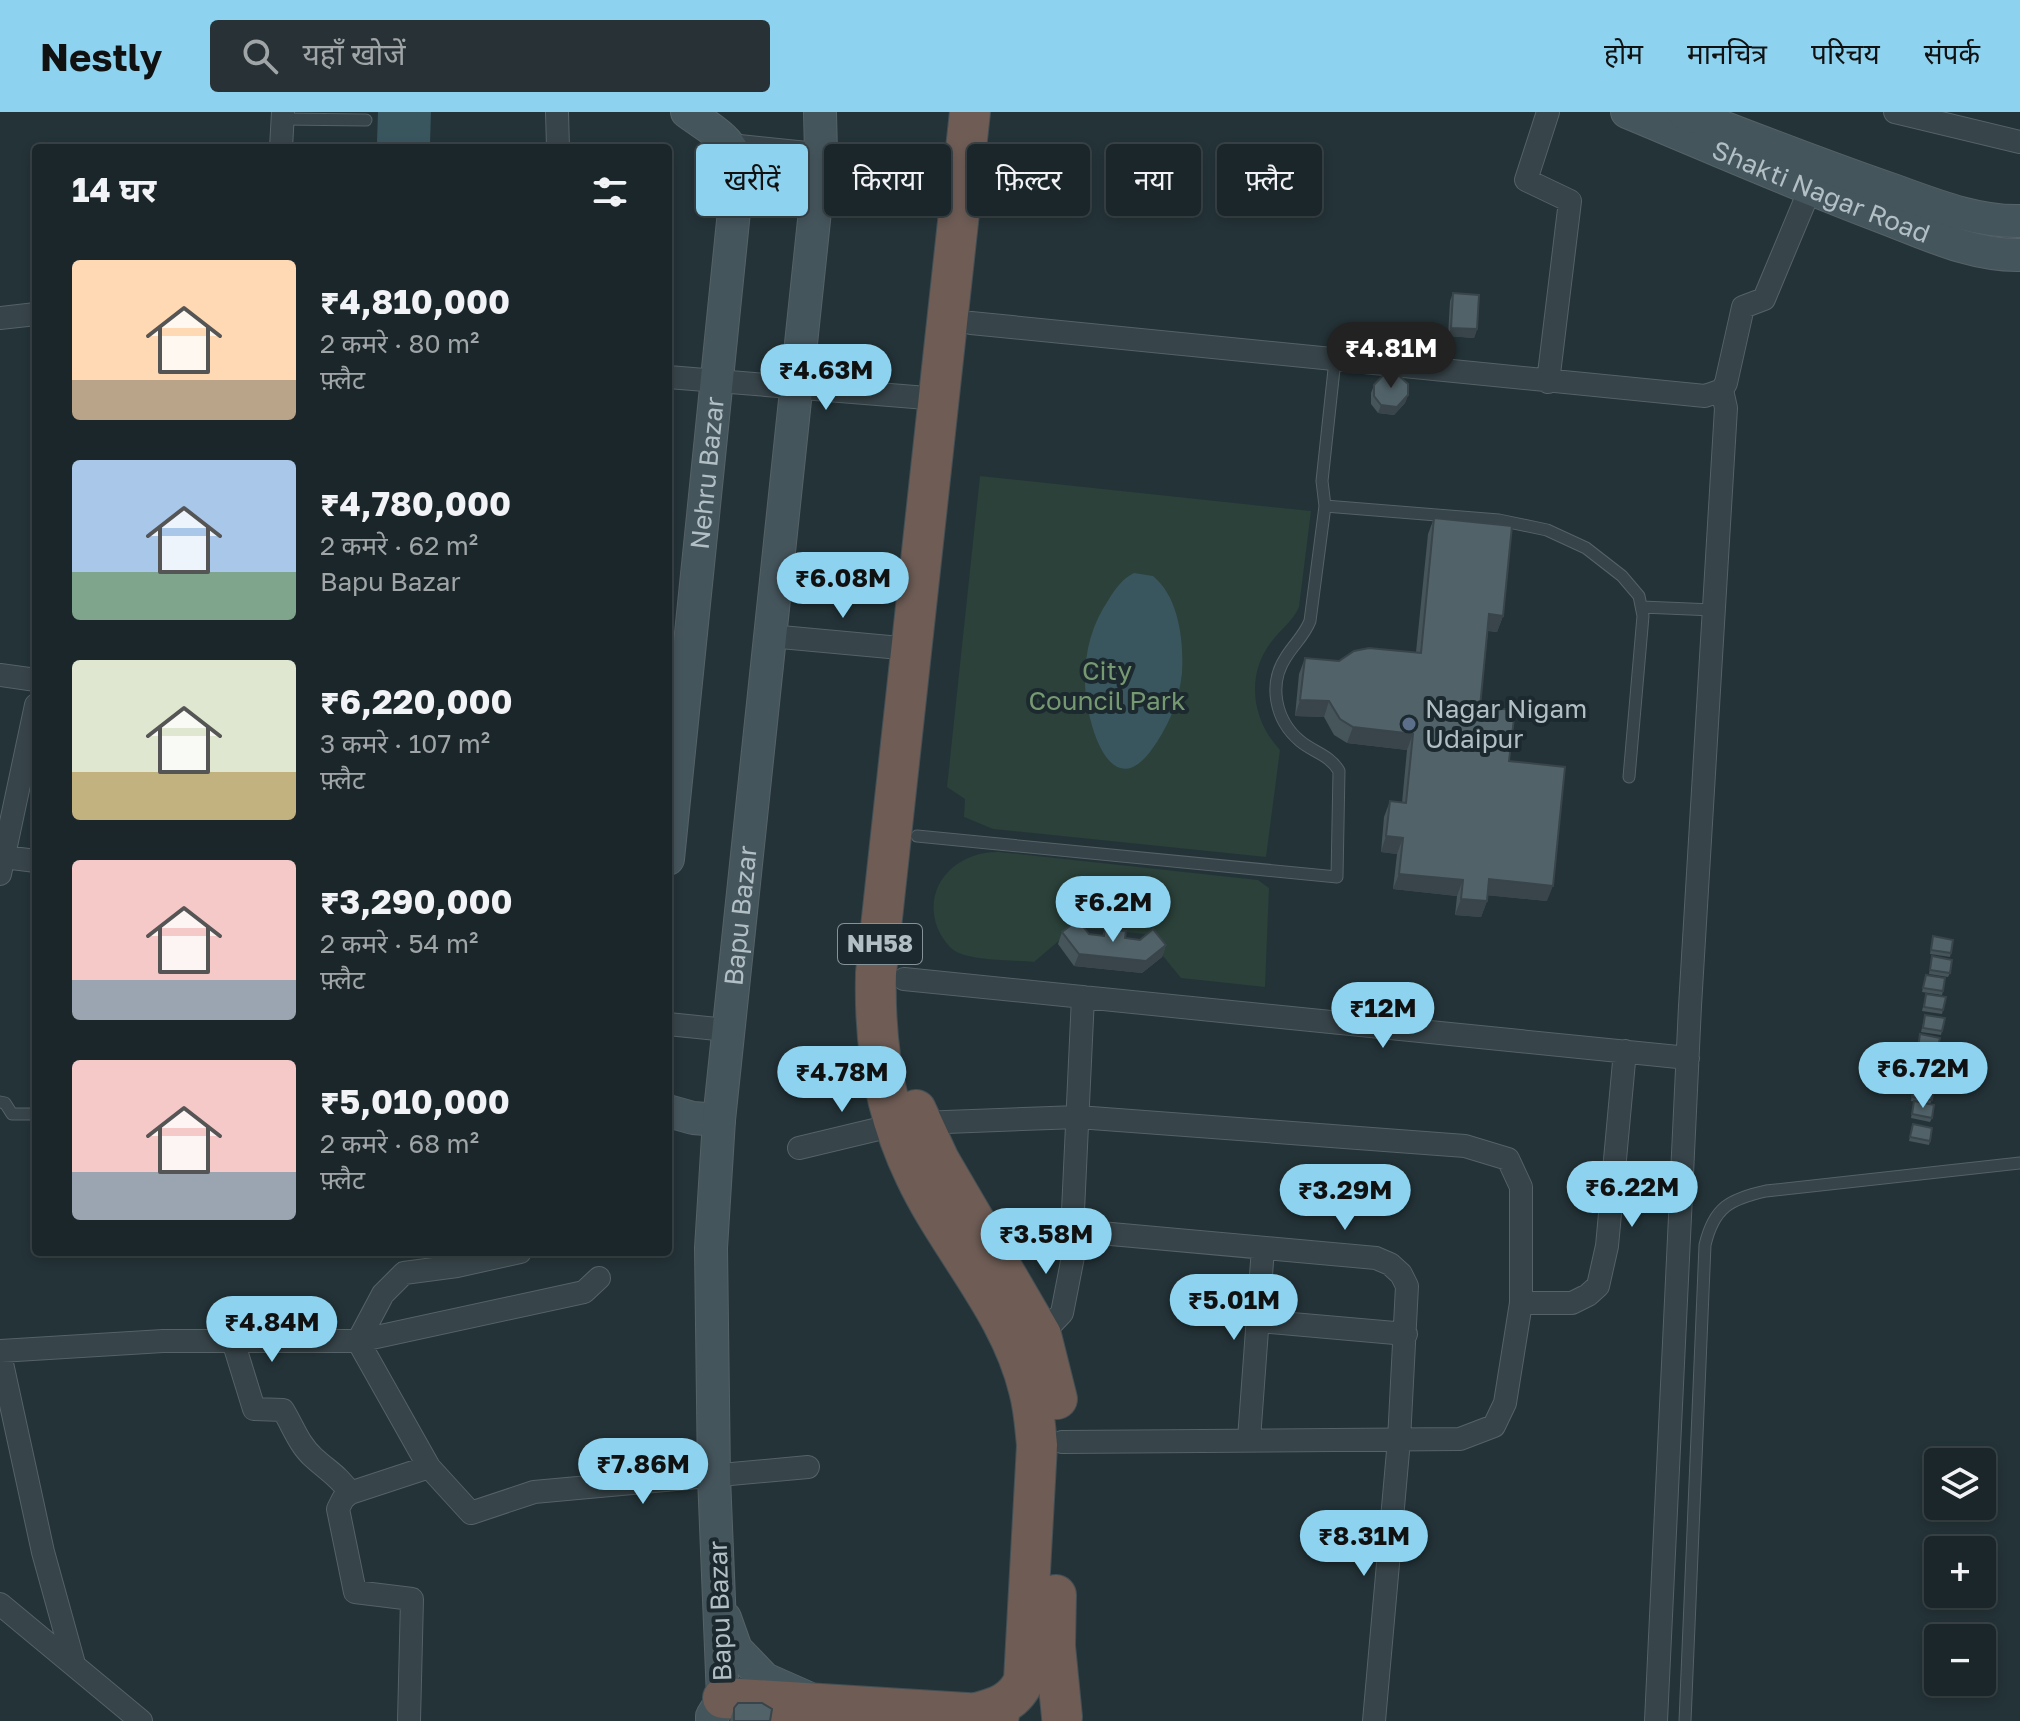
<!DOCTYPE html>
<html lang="hi">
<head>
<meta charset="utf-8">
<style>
	:root { --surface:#1b262a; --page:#283236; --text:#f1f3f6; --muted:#a0a5a8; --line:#394347; --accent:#8dd3ef }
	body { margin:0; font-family:"Golos Text","Noto Sans Devanagari",sans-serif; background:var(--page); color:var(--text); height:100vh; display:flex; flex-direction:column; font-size:30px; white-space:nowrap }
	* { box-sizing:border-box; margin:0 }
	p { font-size:26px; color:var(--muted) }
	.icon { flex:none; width:44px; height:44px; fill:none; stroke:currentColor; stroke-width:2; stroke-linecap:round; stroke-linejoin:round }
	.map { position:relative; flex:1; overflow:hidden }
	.details { position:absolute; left:32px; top:32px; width:640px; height:1112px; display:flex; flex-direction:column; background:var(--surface); border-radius:8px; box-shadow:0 4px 12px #0003,0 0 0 2px var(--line) }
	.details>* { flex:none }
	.top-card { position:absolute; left:696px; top:32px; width:760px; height:72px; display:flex; gap:16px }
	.controls { position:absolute; left:1924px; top:1336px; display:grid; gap:16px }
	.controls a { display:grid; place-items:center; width:72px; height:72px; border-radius:8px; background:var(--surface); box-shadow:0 4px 12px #0003,0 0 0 2px var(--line); font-size:40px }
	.price { position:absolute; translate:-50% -68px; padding:0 18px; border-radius:28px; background:var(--accent); color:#111; font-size:26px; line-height:52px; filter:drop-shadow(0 2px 4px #0008) }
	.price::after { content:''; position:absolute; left:50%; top:48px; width:24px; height:18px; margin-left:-12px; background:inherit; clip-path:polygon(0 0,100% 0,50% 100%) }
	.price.on { background:#222; color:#fff }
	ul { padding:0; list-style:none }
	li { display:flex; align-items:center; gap:24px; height:200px; padding:0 40px }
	li span { display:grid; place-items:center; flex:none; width:224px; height:160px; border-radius:8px; color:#555 }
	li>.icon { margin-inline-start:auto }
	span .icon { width:96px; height:96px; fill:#fffc; stroke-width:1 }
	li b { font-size:34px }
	h2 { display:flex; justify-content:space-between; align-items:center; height:96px; padding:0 40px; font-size:34px }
	.chip { padding:0 28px; border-radius:8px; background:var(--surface); box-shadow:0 4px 12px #0003,0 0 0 2px var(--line); font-size:28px; line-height:72px }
	.chip.on { background:var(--accent); color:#111 }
	header { display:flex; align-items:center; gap:48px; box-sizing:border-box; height:112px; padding:0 40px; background:var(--accent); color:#111 }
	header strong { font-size:38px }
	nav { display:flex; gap:44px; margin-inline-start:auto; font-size:28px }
	.search { width:560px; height:72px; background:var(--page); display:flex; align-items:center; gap:20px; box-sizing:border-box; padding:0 28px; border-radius:8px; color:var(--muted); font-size:30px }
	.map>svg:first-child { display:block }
	.green { fill:#2b4139 }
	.water { fill:#39555e }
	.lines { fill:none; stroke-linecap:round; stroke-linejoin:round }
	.lane-casing { stroke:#556267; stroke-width:13 }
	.street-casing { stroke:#556267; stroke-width:24 }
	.secondary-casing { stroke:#556267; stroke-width:34 }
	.highway-casing { stroke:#424f54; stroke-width:42 }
	.lane { stroke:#374449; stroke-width:11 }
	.street { stroke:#374449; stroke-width:22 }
	.secondary { stroke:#45555c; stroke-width:32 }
	.highway { stroke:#6e5c55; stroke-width:40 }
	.wall { fill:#46555a }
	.shaded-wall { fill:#39454a }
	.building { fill:#516369; stroke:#39454a; stroke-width:2 }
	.service-dot { fill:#5c6f8a; stroke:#1c292e; stroke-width:3 }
	.labels { text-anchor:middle; stroke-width:8; stroke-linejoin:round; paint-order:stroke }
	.shield { fill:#1c292e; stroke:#859298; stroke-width:2 }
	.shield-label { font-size:24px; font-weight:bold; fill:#b2bfc5 }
	.street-label { font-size:26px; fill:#b2bfc5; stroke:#1c292e }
	.park-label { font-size:26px; fill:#769972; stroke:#1c292e }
	.poi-label { font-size:26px; fill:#b2bfc5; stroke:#1c292e; text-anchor:start }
</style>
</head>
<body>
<header>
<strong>Nestly</strong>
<div class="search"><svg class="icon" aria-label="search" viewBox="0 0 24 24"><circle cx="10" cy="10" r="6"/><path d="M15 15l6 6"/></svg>यहाँ खोजें</div>
<nav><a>होम</a><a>मानचित्र</a><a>परिचय</a><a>संपर्क</a></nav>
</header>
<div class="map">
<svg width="2020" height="1609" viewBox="0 0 2020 1609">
	<rect width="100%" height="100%" fill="#243338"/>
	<path class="green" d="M 980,364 L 1311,399 L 1299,495 C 1293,509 1281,517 1272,529 C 1245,563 1252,608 1280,638 L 1266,745 L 993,717 L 964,705 L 965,687 L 947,675 Z
		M 999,740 L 1258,768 L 1269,776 L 1265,875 L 1181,866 L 1145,822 L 1075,815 L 1034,850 C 1014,848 971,849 955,839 C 947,834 941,824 937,815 C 922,772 958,739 999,740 Z"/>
	<path class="water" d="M 378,0 L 431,0 L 430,31 L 377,30 Z
		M 1134,461 L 1153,464 C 1179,485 1184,529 1182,561 C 1179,590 1168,616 1150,640 C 1107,695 1084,600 1085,568 C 1085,538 1092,512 1109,487 C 1115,477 1123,466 1134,461 Z"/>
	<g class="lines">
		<defs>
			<path id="lane" d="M 283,7 L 366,8
				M 1325,394 L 1499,408 L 1547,418 L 1586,436 L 1622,464 L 1639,484 L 1643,504 L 1629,665
				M 1642,495 L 1713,498
				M 917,724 L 1337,765 L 1339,659 C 1330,643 1313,640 1300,629 C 1275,608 1268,572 1286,545 C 1294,532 1304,524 1310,509 L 1325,394 L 1322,369 L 1335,248
				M 0,990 L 5,991 L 12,1002 L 36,1002
				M 1685,1609 L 1705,1133 C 1714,1095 1730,1087 1766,1079 L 2020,1051"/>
			<path id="street" d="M 557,0 L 558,36
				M 1895,0 L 2020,30
				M 730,33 L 963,57
				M 281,36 L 283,0
				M 0,206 L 36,202
				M 971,211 L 1705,284 L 1722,278 L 1726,271 L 1743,195 L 1764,187 L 1810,77
				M 668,265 L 939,287
				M 1548,270 L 1570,89 L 1526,68 L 1548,0
				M 770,524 L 911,537
				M 0,563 L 36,568
				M 4,745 L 36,749
				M 0,762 L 36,593
				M 904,867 L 1688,946
				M 668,912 L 727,918
				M 920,1011 L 1078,1005 L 1465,1034 L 1508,1047 L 1521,1075 L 1521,1191 L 1505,1291 L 1494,1314 L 1460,1327 L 1062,1330
				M 799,1036 L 895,1013
				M 1078,1119 L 1376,1146 L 1390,1152 L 1401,1162 L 1407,1174 L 1399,1328 L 1374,1609
				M 520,1140 L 457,1154 L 404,1161 L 383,1182 L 358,1229 L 584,1180 L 599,1166
				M 1521,1191 L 1572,1191 L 1588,1183 L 1598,1174 L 1607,1134 L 1625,939
				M 1259,1209 L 1406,1222
				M 1041,1223 L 1062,1201 L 1078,1119 L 1073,1099 L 1083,885
				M 233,1229 L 254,1297 L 283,1298 C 293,1314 299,1333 314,1346 C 327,1358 340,1365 350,1381
				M 0,1239 L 163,1229 L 358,1229 L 429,1355 L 471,1401 L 534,1380 L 808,1355
				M 0,1242 L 43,1440 L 74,1552
				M 1249,1327 L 1263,1136
				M 0,1492 L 141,1609
				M 409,1609 L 412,1487 L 355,1480 L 338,1397 L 343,1387 L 350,1381 L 429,1355
				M 1656,1609 L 1690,894 L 1726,296 L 1722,278"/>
			<g id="secondary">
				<path id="s1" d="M 1627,0 C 1711,35 1795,72 1880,104 C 1925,121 1971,144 2020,143"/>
				<path d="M 1683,0 C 1752,26 1820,53 1890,77 C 1932,92 1975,110 2020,109"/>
				<path id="s2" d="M 668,747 L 738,60 C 736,27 711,18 687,0"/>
				<path d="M 668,999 L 693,1006 L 719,1008"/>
				<path d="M 725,1506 L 736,1537 L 765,1567 L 808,1586"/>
				<path id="s3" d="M 712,1609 L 712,1604 L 723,1586 L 714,1365 L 711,1136 L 719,1008 L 821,42 L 820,0"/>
			</g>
			<path id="highway" d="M 970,0 L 876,861 C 874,931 884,999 915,1063 C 949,1136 1010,1198 1029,1278 C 1034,1296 1035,1314 1037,1333 L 1024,1568 C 1015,1591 995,1596 973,1602
				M 916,998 L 939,1048 L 1041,1223 L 1057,1287
				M 1056,1483 L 1055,1534 L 1062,1605
				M 723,1586 L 999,1603"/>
		</defs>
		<use href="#lane" class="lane-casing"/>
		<use href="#street" class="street-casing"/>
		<use href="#secondary" class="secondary-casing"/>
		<use href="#highway" class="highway-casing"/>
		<use href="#lane" class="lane"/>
		<use href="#street" class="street"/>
		<use href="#secondary" class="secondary"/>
		<use href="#highway" class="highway"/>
	</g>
	<path class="wall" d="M 1453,181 L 1477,217 L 1474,226 L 1448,224 L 1450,189 Z
		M 1374,273 L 1408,283 L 1405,291 L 1394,303 L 1378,301 L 1371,292 L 1371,281 Z
		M 1434,406 L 1503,504 L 1497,520 L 1488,519 L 1480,595 L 1509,649 L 1547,789 L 1487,783 L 1487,789 L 1481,805 L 1455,803 L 1457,784 L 1393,777 L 1397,742 L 1381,740 L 1384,705 L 1390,689 L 1402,691 L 1407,638 L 1347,631 L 1334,623 L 1324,605 L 1295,604 L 1299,562 L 1305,546 L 1339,549 L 1416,540 L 1428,422 Z
		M 1105,817 L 1125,826 L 1166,833 L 1162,845 L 1142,861 L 1074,854 L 1058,832 L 1062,820 L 1102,824 Z
		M 1933,824 L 1951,841 L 1950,845 L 1930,842 Z
		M 1932,844 L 1950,861 L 1948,865 L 1929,862 Z
		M 1926,863 L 1943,879 L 1942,883 L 1922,880 Z
		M 1926,882 L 1943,898 L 1942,902 L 1922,899 Z
		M 1925,903 L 1942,919 L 1941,923 L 1921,920 Z
		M 1920,922 L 1937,939 L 1936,943 L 1916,940 Z
		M 1920,952 L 1937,968 L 1936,972 L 1916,969 Z
		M 1914,971 L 1932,988 L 1930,992 L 1911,989 Z
		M 1914,989 L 1932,1006 L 1930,1010 L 1911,1006 Z
		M 1913,1012 L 1930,1029 L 1929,1033 L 1909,1029 Z
		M 734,1596 L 770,1609 L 730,1609 Z"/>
	<path class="shaded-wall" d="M 1451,216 L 1477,217 L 1474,226 L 1448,224 Z
		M 1408,283 L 1405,291 L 1394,303 L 1378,301 L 1381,293 Z
		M 1489,502 L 1503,504 L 1497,520 L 1484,518 Z
		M 1300,588 L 1329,589 L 1324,605 L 1295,604 Z
		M 1353,615 L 1413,622 L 1407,638 L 1347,631 Z
		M 1386,724 L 1403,726 L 1397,742 L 1381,740 Z
		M 1399,762 L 1463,768 L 1457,784 L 1393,777 Z
		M 1489,767 L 1553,774 L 1547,789 L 1483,783 Z
		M 1461,787 L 1487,789 L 1481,805 L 1455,803 Z
		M 1166,833 L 1162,845 L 1142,861 L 1074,854 L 1079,842 Z"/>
	<path class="building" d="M 1453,181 L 1479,183 L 1477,217 L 1451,216 Z
		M 1385,261 L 1396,261 L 1408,272 L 1408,283 L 1397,295 L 1381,293 L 1374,284 L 1374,273 Z
		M 1434,406 L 1512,414 L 1503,504 L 1489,502 L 1480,595 L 1515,598 L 1509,649 L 1565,655 L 1553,774 L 1489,767 L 1487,789 L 1461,787 L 1463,768 L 1399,762 L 1403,726 L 1386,724 L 1390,689 L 1406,691 L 1413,622 L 1353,615 L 1340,607 L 1329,589 L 1300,588 L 1305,546 L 1339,549 L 1354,539 L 1369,536 L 1421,541 Z
		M 1078,808 L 1089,822 L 1104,824 L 1105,817 L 1126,819 L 1125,826 L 1140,828 L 1153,817 L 1166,833 L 1146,849 L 1079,842 L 1062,820 Z
		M 1933,824 L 1953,828 L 1951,841 L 1931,838 Z
		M 1932,844 L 1952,848 L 1950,861 L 1930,858 Z
		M 1926,863 L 1945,866 L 1943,879 L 1923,876 Z
		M 1926,882 L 1946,885 L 1943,898 L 1924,895 Z
		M 1925,903 L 1945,906 L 1942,919 L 1923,916 Z
		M 1920,922 L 1940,926 L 1937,939 L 1918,936 Z
		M 1920,952 L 1939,955 L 1937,968 L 1917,965 Z
		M 1914,971 L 1934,975 L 1932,988 L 1912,985 Z
		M 1914,989 L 1934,993 L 1932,1006 L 1912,1002 Z
		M 1913,1012 L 1932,1016 L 1930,1029 L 1910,1025 Z
		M 738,1591 L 762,1591 L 772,1597 L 770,1609 L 734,1609 L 734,1596 Z"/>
	<circle class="service-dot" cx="1409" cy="612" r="8"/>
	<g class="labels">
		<rect class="shield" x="838" y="812" width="84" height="40" rx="6"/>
		<g class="shield-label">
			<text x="880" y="840">NH58</text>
		</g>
		<g class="street-label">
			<text dy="9" stroke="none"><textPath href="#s1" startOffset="210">Shakti Nagar Road</textPath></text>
			<text dy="9" stroke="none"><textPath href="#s2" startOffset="388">Nehru Bazar</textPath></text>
			<text dy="9" stroke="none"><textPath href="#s3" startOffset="810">Bapu Bazar</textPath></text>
			<text transform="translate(720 1499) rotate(-92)" y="9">Bapu Bazar</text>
		</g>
		<g class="park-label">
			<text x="1107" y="568">City<tspan x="1107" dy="30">Council Park</tspan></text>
		</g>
		<g class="poi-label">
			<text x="1425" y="606">Nagar Nigam<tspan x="1425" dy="30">Udaipur</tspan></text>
		</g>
	</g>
</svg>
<div class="controls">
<a><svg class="icon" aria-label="layers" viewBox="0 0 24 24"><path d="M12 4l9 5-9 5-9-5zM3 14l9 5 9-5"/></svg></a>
<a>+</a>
<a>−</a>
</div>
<b class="price on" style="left:1391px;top:278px">₹4.81M</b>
<b class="price" style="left:826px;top:300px">₹4.63M</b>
<b class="price" style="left:843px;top:508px">₹6.08M</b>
<b class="price" style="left:1113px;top:832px">₹6.2M</b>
<b class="price" style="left:1383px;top:938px">₹12M</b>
<b class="price" style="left:1923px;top:998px">₹6.72M</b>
<b class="price" style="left:842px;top:1002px">₹4.78M</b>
<b class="price" style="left:1632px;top:1117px">₹6.22M</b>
<b class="price" style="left:1345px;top:1120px">₹3.29M</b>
<b class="price" style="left:1046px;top:1164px">₹3.58M</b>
<b class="price" style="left:1234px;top:1230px">₹5.01M</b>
<b class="price" style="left:272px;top:1252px">₹4.84M</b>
<b class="price" style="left:643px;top:1394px">₹7.86M</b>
<b class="price" style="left:1364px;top:1466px">₹8.31M</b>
<div class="top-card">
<a class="chip on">खरीदें</a>
<a class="chip">किराया</a>
<a class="chip">फ़िल्टर</a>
<a class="chip">नया</a>
<a class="chip">फ़्लैट</a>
</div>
<section class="details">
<h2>14 घर<svg class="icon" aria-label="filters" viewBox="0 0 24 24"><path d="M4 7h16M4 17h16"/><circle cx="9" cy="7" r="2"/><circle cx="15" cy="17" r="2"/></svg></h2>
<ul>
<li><span style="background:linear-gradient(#ffd9b3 75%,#b9a48a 0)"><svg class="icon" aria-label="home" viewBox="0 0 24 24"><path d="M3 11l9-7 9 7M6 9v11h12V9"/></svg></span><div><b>₹4,810,000</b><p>2 कमरे · 80 m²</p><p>फ़्लैट</p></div></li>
<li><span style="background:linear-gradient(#a9c7e8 70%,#7fa58c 0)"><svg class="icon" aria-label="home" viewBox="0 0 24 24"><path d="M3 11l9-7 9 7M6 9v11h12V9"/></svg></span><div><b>₹4,780,000</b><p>2 कमरे · 62 m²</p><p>Bapu Bazar</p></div></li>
<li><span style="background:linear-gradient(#dfe7d0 70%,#c2b280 0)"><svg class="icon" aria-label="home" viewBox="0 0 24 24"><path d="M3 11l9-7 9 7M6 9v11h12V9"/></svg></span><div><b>₹6,220,000</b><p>3 कमरे · 107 m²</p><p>फ़्लैट</p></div></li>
<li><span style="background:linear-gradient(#f6c9c9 75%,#9aa5b1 0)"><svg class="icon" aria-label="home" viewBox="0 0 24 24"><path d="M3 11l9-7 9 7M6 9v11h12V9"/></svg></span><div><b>₹3,290,000</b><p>2 कमरे · 54 m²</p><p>फ़्लैट</p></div></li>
<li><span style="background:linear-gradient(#f6c9c9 70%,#9aa5b1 0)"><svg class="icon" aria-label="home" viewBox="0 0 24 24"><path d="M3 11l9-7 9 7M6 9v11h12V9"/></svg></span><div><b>₹5,010,000</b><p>2 कमरे · 68 m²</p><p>फ़्लैट</p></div></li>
</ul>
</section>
</div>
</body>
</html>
